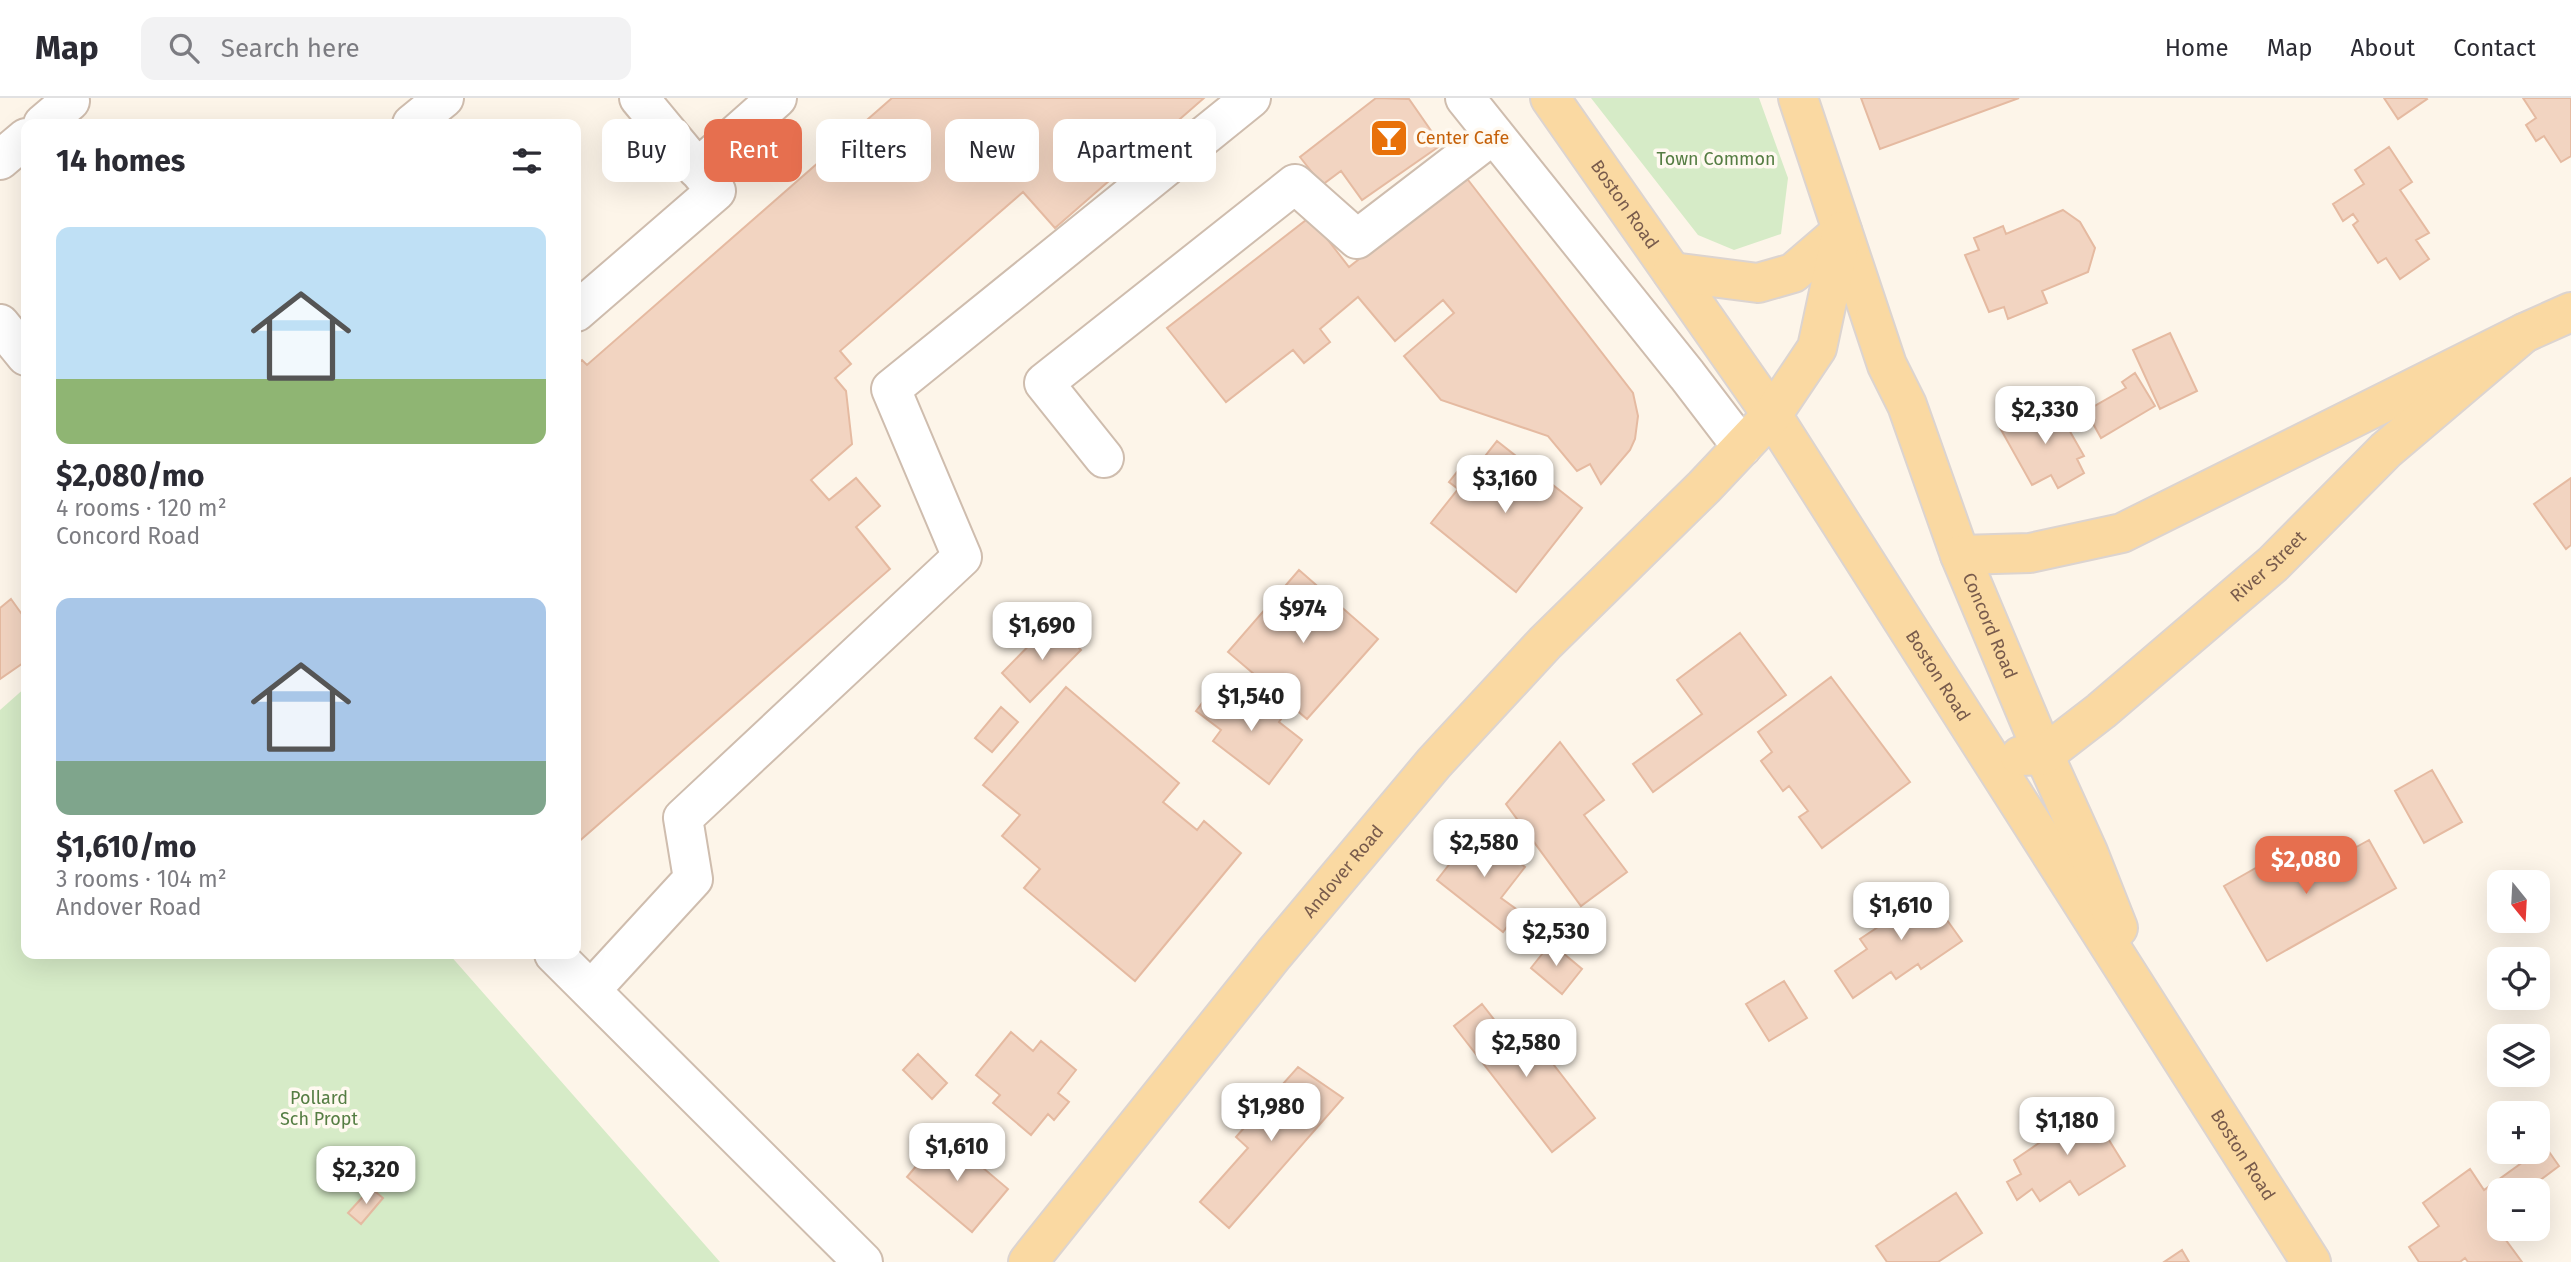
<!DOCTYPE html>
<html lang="en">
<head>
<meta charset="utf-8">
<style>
	:root { --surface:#fff; --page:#f2f2f3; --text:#2b2b33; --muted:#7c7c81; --line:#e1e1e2; --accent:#e66f4f }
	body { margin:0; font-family:"Fira Sans",sans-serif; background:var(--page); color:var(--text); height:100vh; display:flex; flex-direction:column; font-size:26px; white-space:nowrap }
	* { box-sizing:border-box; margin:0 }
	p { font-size:23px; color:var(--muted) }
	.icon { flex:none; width:38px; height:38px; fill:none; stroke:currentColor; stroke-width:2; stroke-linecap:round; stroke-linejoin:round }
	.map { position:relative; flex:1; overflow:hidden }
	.side { position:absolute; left:21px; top:21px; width:560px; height:840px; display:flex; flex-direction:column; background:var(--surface); border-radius:14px; box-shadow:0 7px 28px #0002 }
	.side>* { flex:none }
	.guide { position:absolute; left:602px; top:21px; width:665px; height:63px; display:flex; gap:14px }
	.needle { width:46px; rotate:162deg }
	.fabs { position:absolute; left:2487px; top:772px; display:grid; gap:14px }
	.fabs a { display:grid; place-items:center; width:63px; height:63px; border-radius:14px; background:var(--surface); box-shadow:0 7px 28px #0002; font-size:35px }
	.price { position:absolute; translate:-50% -60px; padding:0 16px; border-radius:14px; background:#fff; color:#222; font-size:23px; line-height:46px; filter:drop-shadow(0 2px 4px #0008) }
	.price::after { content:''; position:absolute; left:50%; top:42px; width:21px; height:16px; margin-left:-10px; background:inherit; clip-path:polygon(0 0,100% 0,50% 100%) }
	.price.selected { background:var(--accent); color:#fff }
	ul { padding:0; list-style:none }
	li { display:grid; align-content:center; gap:14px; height:371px; padding:0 35px }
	li span { display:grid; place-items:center; height:217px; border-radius:14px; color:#555 }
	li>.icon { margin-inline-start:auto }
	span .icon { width:126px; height:126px; fill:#fffc; stroke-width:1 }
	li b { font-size:30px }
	h2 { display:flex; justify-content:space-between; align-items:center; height:84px; padding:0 35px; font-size:30px }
	.chip { padding:0 24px; border-radius:14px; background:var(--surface); box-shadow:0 7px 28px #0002; font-size:24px; line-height:63px }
	.chip.selected { background:var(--accent); color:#fff }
	header { display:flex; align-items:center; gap:42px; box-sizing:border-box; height:98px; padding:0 35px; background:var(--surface); border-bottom:2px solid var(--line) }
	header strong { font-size:33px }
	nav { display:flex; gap:38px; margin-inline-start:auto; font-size:24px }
	.search { width:490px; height:63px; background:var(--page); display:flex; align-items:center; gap:18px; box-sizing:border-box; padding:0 24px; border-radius:14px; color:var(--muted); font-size:26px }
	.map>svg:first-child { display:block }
	.green { fill:#d6ebc7 }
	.building { fill:#f2d4c1; stroke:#e5baa1; stroke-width:2 }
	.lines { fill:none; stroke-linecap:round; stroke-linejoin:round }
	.minor-casing { stroke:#cfbdae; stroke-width:42 }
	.major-casing { stroke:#dcd4d0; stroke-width:42 }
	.minor { stroke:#fff; stroke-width:38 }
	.major { stroke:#fad9a2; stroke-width:38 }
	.labels { text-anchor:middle; stroke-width:7; stroke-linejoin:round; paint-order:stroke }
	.food-label { font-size:18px; fill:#c56008; stroke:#fff9f0; text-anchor:start }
	.park-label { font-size:18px; fill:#557d43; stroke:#fff9f0 }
	.street-label { font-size:18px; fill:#785b4c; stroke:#fff9f0 }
</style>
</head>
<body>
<header>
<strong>Map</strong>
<div class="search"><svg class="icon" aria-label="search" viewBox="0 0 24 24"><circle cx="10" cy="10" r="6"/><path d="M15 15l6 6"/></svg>Search here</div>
<nav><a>Home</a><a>Map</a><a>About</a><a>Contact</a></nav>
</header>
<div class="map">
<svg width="2571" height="1164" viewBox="0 0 2571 1164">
	<rect width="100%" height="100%" fill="#fdf5e9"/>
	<path class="green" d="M 1591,0 L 1759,0 L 1788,80 L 1781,136 L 1734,152 L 1698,137 Z
		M 26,589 L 26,856 L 449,856 L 720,1164 L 0,1164 L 0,612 Z"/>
	<path class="building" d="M 892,0 L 1204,0 L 1055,130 L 1023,94 L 840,253 L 851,266 L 835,280 L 846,293 L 852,346 L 811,382 L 829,402 L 856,380 L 880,408 L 856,429 L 890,471 L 576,746 L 576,267 L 582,262 L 587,267 Z
		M 1376,0 L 1409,1 L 1441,47 L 1362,102 L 1341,73 L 1322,87 L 1300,59 Z
		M 1861,0 L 2019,0 L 1880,51 Z
		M 2384,0 L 2426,0 L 2427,1 L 2398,21 Z
		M 2523,0 L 2571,0 L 2571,58 L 2561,64 L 2544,38 L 2536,43 L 2526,27 L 2536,20 Z
		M 2389,49 L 2412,84 L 2400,92 L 2429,135 L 2416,142 L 2429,161 L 2400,181 L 2386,160 L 2378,165 L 2353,127 L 2358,123 L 2353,116 L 2343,123 L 2333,106 L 2364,86 L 2355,72 Z
		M 1465,78 L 1633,295 L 1638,318 L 1635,341 L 1630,352 L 1601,386 L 1590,366 L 1577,373 L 1548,338 L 1441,302 L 1404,258 L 1454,215 L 1443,202 L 1395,243 L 1358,199 L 1320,231 L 1330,244 L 1304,265 L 1293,252 L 1226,304 L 1167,230 L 1310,119 L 1349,169 Z
		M 2063,112 L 2080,124 L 2095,150 L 2088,174 L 2042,193 L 2047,205 L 2008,221 L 2004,209 L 1989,214 L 1965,157 L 1979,152 L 1974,140 L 2003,128 L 2006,136 Z
		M 2170,235 L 2197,293 L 2160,311 L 2133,252 Z
		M 2135,275 L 2155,308 L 2101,340 L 2086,313 L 2126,290 L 2122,284 Z
		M 2052,302 L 2084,358 L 2077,361 L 2084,375 L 2058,390 L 2051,377 L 2032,387 L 2000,330 Z
		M 1497,343 L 1582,410 L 1516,494 L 1431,425 L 1458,391 L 1449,384 L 1469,359 L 1478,367 Z
		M 2571,380 L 2571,447 L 2566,451 L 2534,406 Z
		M 1299,472 L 1378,541 L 1307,621 L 1228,554 Z
		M 11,501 L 26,522 L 26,563 L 0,581 L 0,510 Z
		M 1053,523 L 1081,552 L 1030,604 L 1002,575 Z
		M 1740,535 L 1786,597 L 1653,694 L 1633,666 L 1702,616 L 1677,582 Z
		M 1831,579 L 1910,684 L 1822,750 L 1799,719 L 1808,713 L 1789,688 L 1783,693 L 1761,663 L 1772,654 L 1758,634 Z
		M 1215,588 L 1247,613 L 1259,598 L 1284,617 L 1279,624 L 1302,642 L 1269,686 L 1213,643 L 1221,632 L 1196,613 Z
		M 1066,589 L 1179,685 L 1163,704 L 1197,732 L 1204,723 L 1241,755 L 1135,883 L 1024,790 L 1040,771 L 1002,738 L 1020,717 L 983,687 Z
		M 1001,609 L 1018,624 L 992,654 L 975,640 Z
		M 1560,644 L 1604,702 L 1584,717 L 1627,774 L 1581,808 L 1506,706 Z
		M 2432,672 L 2462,724 L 2424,745 L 2395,693 Z
		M 1477,731 L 1525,769 L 1501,800 L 1519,813 L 1503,834 L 1437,782 Z
		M 2369,742 L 2396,790 L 2267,863 L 2224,788 L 2291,750 L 2306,777 Z
		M 1921,786 L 1962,843 L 1921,871 L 1918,866 L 1896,881 L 1891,874 L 1853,900 L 1835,873 L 1867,851 L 1860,841 L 1887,823 L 1881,814 Z
		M 1551,845 L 1582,871 L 1562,896 L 1531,870 Z
		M 1784,883 L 1807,920 L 1769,943 L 1746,906 Z
		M 1482,906 L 1503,933 L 1511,927 L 1539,963 L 1546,957 L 1595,1020 L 1552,1054 L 1454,928 Z
		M 1011,934 L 1033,953 L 1041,943 L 1076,972 L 1058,995 L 1069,1004 L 1054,1022 L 1048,1016 L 1031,1037 L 993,1005 L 1000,997 L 976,977 Z
		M 918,956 L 947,985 L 932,1001 L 903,972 Z
		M 1298,969 L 1343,1000 L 1229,1130 L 1200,1104 L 1248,1050 L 1236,1039 Z
		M 2086,1005 L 2125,1068 L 2079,1097 L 2070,1083 L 2040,1103 L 2032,1091 L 2017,1102 L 2007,1084 L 2021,1076 L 2014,1062 L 2042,1043 L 2038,1036 Z
		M 943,1036 L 1008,1091 L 972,1134 L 907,1079 Z
		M 2545,1048 L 2559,1068 L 2527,1092 L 2499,1092 L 2499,1112 L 2489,1119 L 2522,1164 L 2468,1164 L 2465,1160 L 2460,1164 L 2419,1164 L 2409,1149 L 2439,1128 L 2423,1105 L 2470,1071 L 2484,1092 Z
		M 371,1090 L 383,1100 L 361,1126 L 348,1115 Z
		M 1956,1095 L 1982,1135 L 1938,1164 L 1887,1164 L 1876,1148 Z
		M 2182,1152 L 2189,1164 L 2164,1164 Z"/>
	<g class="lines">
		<defs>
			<path id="minor" d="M 1465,0 L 1687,277 L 1742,349
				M 43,26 L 70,3
				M 412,26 L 444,0
				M 0,62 L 26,40
				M 697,71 L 777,0
				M 576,214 L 716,93 L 639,0
				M 0,226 L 26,258
				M 1104,360 L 1044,285 L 1295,86 L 1357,141 L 1494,36
				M 554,856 L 863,1164
				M 591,892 L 693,781 L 683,720 L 962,459 L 891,291 L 1251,0"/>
			<g id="major">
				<path id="s1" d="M 1550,0 L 1772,317 L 2311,1164"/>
				<path id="s2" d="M 1798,0 L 1887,267 L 1907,307 L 1960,457 L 2044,657 L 2088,754 L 2118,830"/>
				<path d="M 1672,174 L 1758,185 L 1793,175 L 1842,133"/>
				<path d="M 1960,457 L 2030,455 L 2122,435 L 2524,235 L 2571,214"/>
				<path id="s3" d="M 2020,658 L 2044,657 L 2101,613 L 2273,466 L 2386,352 L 2524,235"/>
				<path id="s4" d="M 1028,1164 L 1274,856 L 1434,665 L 1545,545 L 1704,389 L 1772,317 L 1817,250 L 1842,133"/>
			</g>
		</defs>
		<use href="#minor" class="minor-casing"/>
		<use href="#major" class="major-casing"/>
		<use href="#minor" class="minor"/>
		<use href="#major" class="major"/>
	</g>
	<defs>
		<symbol id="bar-square" viewBox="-11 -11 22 22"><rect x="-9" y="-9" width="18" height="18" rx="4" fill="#e8710a" stroke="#fff9f0"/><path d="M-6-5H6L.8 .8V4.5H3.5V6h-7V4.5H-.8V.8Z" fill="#fff"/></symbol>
	</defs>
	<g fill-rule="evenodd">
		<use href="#bar-square" x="1367" y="18" width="44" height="44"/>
	</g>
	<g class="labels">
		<g class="food-label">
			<text x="1416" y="46">Center Cafe</text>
		</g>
		<g class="park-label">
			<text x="1716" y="67">Town Common</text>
			<text x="319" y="1006">Pollard<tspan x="319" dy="21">Sch Propt</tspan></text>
		</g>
		<g class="street-label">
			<text dy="6" stroke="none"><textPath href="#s1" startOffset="130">Boston Road</textPath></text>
			<text dy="6" stroke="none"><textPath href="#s3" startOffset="317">River Street</textPath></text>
			<text dy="6" stroke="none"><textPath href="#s2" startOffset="562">Concord Road</textPath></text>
			<text dy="6" stroke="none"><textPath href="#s1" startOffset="696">Boston Road</textPath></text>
			<text dy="6" stroke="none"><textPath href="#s4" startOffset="502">Andover Road</textPath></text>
			<text dy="6" stroke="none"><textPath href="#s1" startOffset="1264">Boston Road</textPath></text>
		</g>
	</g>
</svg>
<div class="fabs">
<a><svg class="needle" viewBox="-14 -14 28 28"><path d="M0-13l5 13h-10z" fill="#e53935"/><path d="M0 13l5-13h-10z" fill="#7c7c81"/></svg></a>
<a><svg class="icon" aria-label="locate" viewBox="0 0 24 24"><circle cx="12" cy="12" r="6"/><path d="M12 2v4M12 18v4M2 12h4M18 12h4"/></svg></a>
<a><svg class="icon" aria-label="layers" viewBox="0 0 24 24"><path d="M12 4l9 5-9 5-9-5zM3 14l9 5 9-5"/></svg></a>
<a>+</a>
<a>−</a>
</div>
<b class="price" style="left:2045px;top:348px">$2,330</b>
<b class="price" style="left:1505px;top:417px">$3,160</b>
<b class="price" style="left:1303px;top:547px">$974</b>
<b class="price" style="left:1042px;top:564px">$1,690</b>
<b class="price" style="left:1251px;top:635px">$1,540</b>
<b class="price" style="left:1484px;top:781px">$2,580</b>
<b class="price selected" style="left:2306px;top:798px">$2,080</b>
<b class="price" style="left:1901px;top:844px">$1,610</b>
<b class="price" style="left:1556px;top:870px">$2,530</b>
<b class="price" style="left:1526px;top:981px">$2,580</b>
<b class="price" style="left:1271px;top:1045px">$1,980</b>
<b class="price" style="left:2067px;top:1059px">$1,180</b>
<b class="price" style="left:957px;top:1085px">$1,610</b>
<b class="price" style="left:366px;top:1108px">$2,320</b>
<div class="guide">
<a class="chip">Buy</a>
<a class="chip selected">Rent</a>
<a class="chip">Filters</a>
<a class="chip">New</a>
<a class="chip">Apartment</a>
</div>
<section class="side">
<h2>14 homes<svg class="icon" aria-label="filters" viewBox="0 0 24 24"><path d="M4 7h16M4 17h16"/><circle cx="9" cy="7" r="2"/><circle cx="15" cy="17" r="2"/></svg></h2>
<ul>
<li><span style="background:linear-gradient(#bfe0f5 70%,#8fb573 0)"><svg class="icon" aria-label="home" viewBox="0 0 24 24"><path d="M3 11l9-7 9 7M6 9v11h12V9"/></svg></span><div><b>$2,080/mo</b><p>4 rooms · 120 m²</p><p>Concord Road</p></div></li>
<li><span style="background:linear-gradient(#a9c7e8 75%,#7fa58c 0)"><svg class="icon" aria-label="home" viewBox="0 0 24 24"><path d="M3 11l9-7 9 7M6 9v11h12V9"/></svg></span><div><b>$1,610/mo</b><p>3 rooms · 104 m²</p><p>Andover Road</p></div></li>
</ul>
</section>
</div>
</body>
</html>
